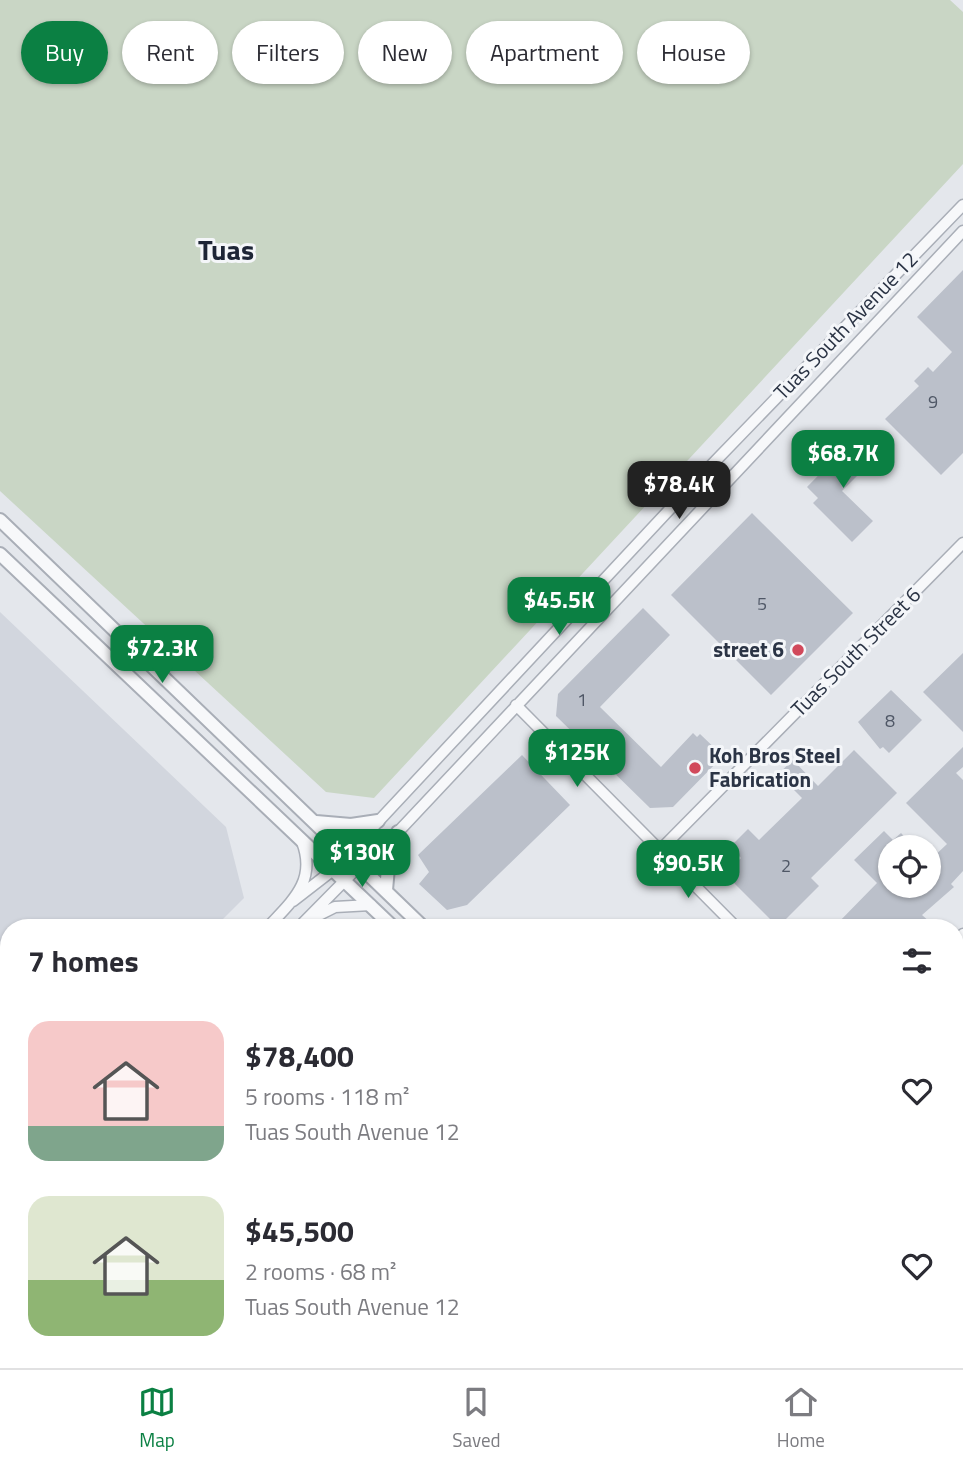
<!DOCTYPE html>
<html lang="en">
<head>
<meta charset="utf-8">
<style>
	:root { --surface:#fff; --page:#f2f2f3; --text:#2b2b33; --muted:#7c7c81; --line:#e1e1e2; --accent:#0b8043 }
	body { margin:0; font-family:"Titillium Web",sans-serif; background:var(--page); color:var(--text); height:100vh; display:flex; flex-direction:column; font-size:26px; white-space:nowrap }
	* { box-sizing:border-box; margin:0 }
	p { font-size:23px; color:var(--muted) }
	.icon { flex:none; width:38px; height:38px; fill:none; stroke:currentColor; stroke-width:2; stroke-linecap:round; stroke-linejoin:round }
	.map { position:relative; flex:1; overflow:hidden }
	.side { position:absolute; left:0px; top:919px; width:964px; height:450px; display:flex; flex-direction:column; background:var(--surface); border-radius:28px 28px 0 0; box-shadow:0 2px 5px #0004 }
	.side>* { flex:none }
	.guide { position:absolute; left:21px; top:21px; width:922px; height:63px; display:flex; gap:14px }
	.controls { position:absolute; left:878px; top:835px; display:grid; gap:14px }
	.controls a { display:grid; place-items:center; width:63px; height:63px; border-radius:50%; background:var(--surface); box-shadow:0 2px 5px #0004; font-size:35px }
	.price { position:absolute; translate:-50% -60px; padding:0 16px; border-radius:14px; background:var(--accent); color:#fff; font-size:23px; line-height:46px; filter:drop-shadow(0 2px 4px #0008) }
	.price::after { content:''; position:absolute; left:50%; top:42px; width:21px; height:16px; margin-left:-10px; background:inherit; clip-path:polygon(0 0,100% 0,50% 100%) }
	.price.on { background:#222; color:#fff }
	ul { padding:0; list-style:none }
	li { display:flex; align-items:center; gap:21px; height:175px; padding:0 28px }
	li span { display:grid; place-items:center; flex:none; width:196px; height:140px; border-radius:21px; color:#555 }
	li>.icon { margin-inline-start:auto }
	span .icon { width:84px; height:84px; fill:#fffc; stroke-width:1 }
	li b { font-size:30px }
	h2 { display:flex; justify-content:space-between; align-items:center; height:84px; padding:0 28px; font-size:30px }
	.tag { padding:0 24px; border-radius:32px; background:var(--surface); box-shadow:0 2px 5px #0004; font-size:24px; line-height:63px }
	.tag.on { background:var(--accent); color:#fff }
	.dock { display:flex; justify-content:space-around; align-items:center; height:98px; border-top:2px solid var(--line); background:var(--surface); font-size:19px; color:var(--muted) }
	.dock a { display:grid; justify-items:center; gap:4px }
	.dock .on { color:var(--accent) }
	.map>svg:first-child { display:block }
	.built { fill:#d2d6de }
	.green { fill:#c9d6c5 }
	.building { fill:#bbc0ca }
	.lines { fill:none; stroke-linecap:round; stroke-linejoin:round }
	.minor-casing { stroke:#a9aeb7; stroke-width:13 }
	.tertiary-casing { stroke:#a9aeb7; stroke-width:16 }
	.minor { stroke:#f7f8fa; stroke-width:10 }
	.tertiary { stroke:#f7f8fa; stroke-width:12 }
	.poi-dot { fill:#d1495b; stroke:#f4f6f9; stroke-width:2.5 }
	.labels { text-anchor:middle; stroke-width:6; stroke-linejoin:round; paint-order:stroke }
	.number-label { font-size:18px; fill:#4f5766 }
	.street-label { font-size:21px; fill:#2b3445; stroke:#f4f6f9 }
	.poi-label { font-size:21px; font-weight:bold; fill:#2b3445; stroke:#f4f6f9; text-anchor:end }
	.district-label { font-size:28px; font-weight:bold; fill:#1d2536; stroke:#f4f6f9 }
</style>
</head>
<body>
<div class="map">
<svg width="963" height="1368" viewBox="0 0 963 1368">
	<rect width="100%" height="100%" fill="#e4e7ec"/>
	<path class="built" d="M 0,612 L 226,827 L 244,898 L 215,927 L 9,928 L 9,1123 L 0,1130 Z
		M 9,1233 L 9,1360 L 446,1360 L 437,1368 L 0,1368 L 0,1240 Z"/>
	<path class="green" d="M 0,0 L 950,0 L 963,12 L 963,164 L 374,798 L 326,792 L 0,491 Z
		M 446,1360 L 758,1360 L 767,1368 L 437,1368 Z"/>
	<path class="building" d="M 963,270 L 963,453 L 941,475 L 885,419 L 919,386 L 914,381 L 928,367 L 933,372 L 952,352 L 917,317 Z
		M 855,438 L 875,458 L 842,491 L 873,521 L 852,542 L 813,503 L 818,498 L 807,487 Z
		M 752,513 L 853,613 L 771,695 L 671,595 Z
		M 643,608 L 670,635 L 600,707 L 661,767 L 693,733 L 697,737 L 700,734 L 723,756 L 673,807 L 650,808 L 556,716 L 558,694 Z
		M 963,653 L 963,732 L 923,692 Z
		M 891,690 L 922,720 L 889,753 L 883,747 L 880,749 L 858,722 Z
		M 963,747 L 963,767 L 956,773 L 963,780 L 963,871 L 951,884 L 954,887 L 922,915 L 931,923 L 926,928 L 833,928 L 877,883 L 854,860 L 884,831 L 893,840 L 901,833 L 914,847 L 891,847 L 891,886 L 929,886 L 929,861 L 947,844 L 906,803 Z
		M 854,750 L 897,793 L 811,878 L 819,886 L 778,927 L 725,874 L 741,858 L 730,847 L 748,829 L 759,840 L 802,798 L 778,774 L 793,760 L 818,786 Z
		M 522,755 L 570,805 L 467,905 L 447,910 L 419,884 L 429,872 L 418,855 Z"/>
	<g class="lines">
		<defs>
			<path id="minor" d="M 516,705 L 737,928
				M 660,850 L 963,543
				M 293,901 L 333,870 L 697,480 L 963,205
				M 315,917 L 335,907 L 371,905
				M 267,928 C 292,901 317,881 302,842
				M 298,928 L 372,853 L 398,832 L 963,231
				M 956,942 L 963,934
				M 956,1147 L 963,1154
				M 0,1187 L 9,1180
				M 0,1214 L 9,1207"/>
			<path id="tertiary" d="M 0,520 L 424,928
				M 0,554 L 394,928
				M 316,822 L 351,825 L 378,821
				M 386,890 L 389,857 L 398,832
				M 824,1360 L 833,1368
				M 857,1360 L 865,1368"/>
		</defs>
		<use href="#minor" class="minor-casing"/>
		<use href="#tertiary" class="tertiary-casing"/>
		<use href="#minor" class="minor"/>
		<use href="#tertiary" class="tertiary"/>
	</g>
	<g class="poi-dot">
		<circle cx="798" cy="650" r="7"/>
		<circle cx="695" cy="768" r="7"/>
	</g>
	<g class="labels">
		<g class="number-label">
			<text x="933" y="408">9</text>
			<text x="762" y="610">5</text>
			<text x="582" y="706">1</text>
			<text x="890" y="727">8</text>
			<text x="786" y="872">2</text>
		</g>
		<g class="street-label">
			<text transform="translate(846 326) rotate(-46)" y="7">Tuas South Avenue 12</text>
			<text transform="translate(856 652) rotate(-45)" y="7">Tuas South Street 6</text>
		</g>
		<g class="poi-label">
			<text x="784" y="657">street 6</text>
			<text x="709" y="763" text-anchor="start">Koh Bros Steel<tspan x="709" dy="24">Fabrication</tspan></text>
		</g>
		<g class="district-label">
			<text x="226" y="260">Tuas</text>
		</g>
	</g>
</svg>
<div class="controls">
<a><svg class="icon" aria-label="locate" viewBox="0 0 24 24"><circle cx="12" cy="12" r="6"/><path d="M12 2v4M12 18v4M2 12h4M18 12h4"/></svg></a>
</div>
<b class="price" style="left:843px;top:490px">$68.7K</b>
<b class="price on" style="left:679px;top:521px">$78.4K</b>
<b class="price" style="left:559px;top:637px">$45.5K</b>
<b class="price" style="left:162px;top:685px">$72.3K</b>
<b class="price" style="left:577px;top:789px">$125K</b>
<b class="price" style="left:362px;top:889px">$130K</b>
<b class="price" style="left:688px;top:900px">$90.5K</b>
<div class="guide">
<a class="tag on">Buy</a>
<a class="tag">Rent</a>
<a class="tag">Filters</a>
<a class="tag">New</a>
<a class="tag">Apartment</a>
<a class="tag">House</a>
</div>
<section class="side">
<h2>7 homes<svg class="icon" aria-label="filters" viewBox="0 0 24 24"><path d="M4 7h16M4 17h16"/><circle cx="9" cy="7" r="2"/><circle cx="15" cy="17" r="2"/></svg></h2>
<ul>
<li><span style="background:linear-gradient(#f6c9c9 75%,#7fa58c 0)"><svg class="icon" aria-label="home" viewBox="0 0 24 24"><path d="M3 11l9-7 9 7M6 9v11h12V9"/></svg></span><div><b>$78,400</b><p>5 rooms · 118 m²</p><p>Tuas South Avenue 12</p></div><svg class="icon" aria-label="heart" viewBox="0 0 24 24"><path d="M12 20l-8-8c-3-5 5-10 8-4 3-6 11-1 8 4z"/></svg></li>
<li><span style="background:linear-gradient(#dfe7d0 60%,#8fb573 0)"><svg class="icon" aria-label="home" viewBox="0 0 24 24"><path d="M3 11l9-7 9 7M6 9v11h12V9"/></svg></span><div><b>$45,500</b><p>2 rooms · 68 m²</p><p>Tuas South Avenue 12</p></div><svg class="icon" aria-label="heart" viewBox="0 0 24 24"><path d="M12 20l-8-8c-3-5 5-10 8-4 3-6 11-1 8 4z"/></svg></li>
</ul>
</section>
</div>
<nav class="dock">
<a class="on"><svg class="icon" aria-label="map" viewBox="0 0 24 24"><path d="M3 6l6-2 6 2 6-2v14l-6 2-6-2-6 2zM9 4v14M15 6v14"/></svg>Map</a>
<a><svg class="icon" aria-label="saved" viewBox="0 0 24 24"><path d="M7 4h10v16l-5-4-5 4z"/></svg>Saved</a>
<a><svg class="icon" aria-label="home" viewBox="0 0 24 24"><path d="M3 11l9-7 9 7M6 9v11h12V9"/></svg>Home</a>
</nav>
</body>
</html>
